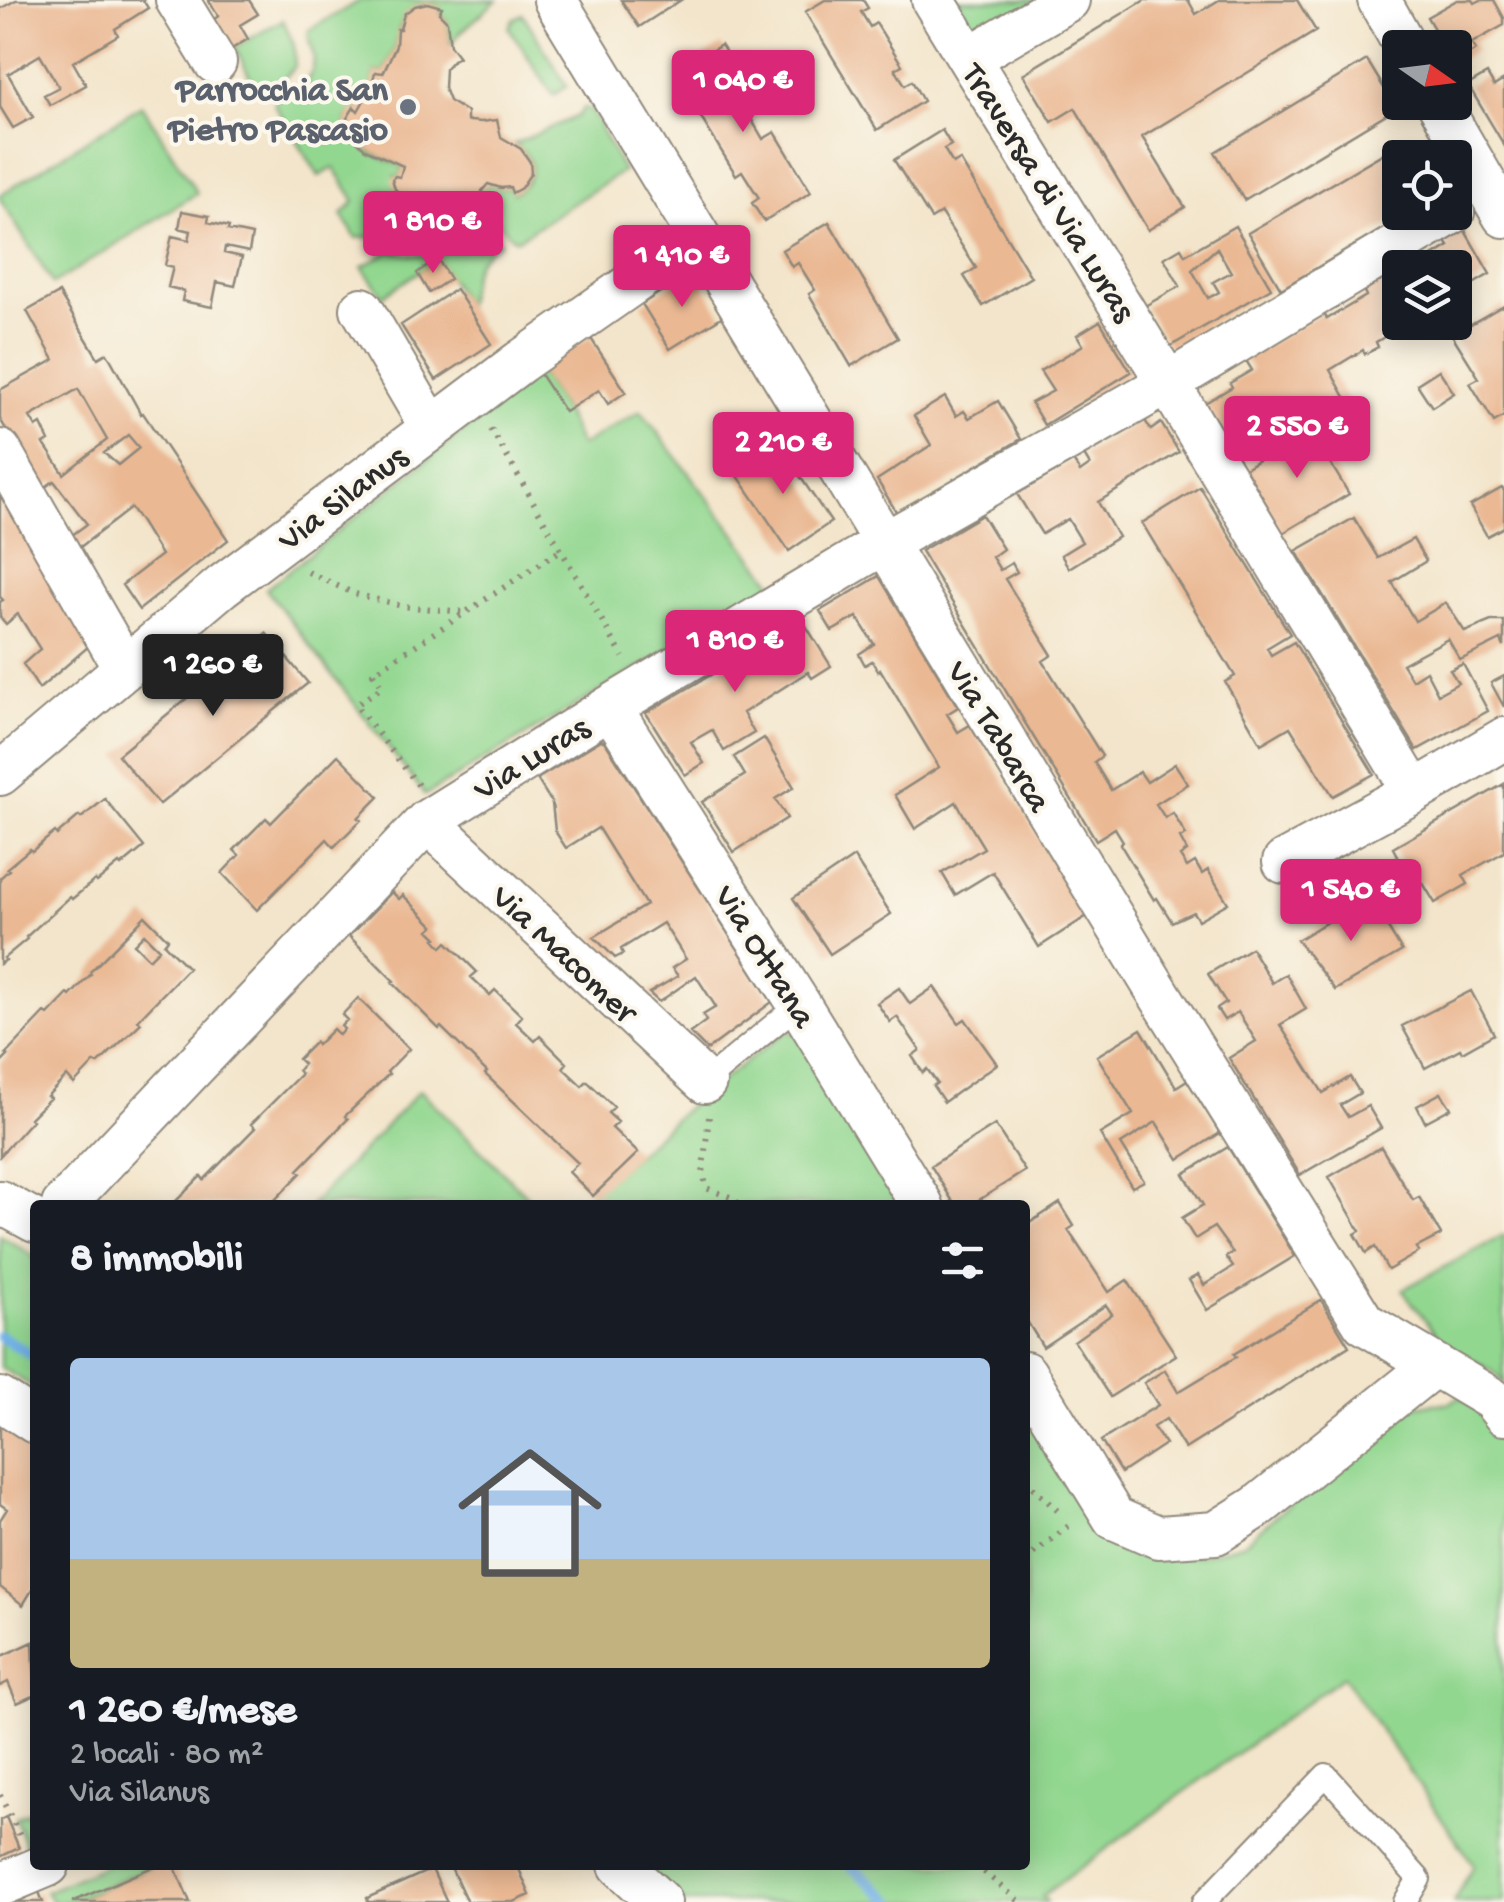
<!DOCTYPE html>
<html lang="it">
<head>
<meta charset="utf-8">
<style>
	:root { --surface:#171b24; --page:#242831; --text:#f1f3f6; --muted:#9ea1a6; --line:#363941; --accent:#db2777 }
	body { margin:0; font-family:"Gochi Hand",sans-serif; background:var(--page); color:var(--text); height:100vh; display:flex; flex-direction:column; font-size:38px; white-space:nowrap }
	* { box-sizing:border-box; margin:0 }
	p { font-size:32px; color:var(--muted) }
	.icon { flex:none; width:55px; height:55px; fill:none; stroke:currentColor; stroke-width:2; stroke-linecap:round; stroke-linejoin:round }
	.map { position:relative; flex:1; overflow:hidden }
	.side { position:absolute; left:30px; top:1200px; width:1000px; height:670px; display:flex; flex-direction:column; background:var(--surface); border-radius:10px; box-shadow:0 5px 25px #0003 }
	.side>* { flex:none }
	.needle { width:65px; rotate:104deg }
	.fabs { position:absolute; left:1382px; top:30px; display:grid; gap:20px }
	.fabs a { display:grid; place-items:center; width:90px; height:90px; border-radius:10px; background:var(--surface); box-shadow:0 5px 25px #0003; font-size:50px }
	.price { position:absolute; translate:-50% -85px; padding:0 22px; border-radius:10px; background:var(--accent); color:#fff; font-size:32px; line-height:65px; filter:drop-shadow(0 2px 5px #0008) }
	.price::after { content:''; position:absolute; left:50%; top:60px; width:30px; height:22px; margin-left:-15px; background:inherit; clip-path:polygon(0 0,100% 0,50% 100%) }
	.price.current { background:#222; color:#fff }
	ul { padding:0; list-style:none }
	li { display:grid; align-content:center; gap:20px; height:530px; padding:0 40px }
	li+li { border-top:2px solid var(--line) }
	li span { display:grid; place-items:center; height:310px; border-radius:10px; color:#555 }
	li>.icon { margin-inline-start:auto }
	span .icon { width:180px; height:180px; fill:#fffc; stroke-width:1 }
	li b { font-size:42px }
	h2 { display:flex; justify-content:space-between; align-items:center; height:120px; padding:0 40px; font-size:42px }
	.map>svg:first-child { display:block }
	.green { fill:#92d790; stroke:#5e815e; stroke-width:2.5 }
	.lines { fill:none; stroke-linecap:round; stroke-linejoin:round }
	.stream { stroke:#73b2e7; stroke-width:11 }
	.building { fill:#eab893; fill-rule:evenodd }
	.lane-casing { stroke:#8f887b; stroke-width:26 }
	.street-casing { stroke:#8f887b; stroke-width:46 }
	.path { stroke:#8f887b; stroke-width:6; stroke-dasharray:2.5 8; stroke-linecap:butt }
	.lane { stroke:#fff; stroke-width:22 }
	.street { stroke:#fff; stroke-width:42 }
	.worship-dot { fill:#6b7280; stroke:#fbf7ec; stroke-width:4 }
	.labels { text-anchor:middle; stroke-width:8; stroke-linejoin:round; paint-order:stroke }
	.worship-label { font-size:35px; font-weight:bold; fill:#5b616d; stroke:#fbf7ec; text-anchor:end }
	.street-label { font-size:35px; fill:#2b2b2b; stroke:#fbf7ec }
</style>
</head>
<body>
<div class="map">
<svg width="1504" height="1902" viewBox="0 0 1504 1902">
	<rect width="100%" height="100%" fill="#fbf7ec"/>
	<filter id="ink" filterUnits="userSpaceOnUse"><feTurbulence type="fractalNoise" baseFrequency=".01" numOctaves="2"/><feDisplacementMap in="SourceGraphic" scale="20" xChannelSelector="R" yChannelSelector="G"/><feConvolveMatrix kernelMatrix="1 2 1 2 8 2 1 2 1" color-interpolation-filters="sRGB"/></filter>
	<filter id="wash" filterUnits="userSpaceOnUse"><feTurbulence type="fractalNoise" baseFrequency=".0048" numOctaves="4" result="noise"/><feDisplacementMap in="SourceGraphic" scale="40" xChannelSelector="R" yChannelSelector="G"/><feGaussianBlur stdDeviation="2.25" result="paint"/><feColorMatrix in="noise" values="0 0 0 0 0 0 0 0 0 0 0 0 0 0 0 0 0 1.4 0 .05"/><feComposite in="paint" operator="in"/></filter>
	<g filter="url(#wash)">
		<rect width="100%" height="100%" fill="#f3e5cb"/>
		<path class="green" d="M 361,0 L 497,0 L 461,32 L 450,45 L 447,21 L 439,13 L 441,7 C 421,0 404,7 400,29 L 398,29 L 396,46 L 383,73 L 375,72 L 371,88 L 358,111 L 354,108 L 346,120 C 348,146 380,159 403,166 L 400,177 L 395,176 L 395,189 L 401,195 L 409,196 L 411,200 C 443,190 454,228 426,239 C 410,245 377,233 356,238 L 342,215 L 355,201 L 334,168 L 319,176 L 274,104 L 275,98 C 296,95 318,78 313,54 C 311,44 307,41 309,30 Z
			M 957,0 L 1044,0 L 980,39 Z
			M 523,14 L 567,86 L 553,95 L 509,28 L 513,19 Z
			M 283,20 L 294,45 L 295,66 L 283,80 L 256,89 L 235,47 Z
			M 142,105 L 197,193 L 53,284 L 0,199 L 0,195 Z
			M 584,108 L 591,110 L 623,171 L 518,239 L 512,237 L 498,222 L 466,210 L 477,209 L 485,205 L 486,197 L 482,191 L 488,184 L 501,188 L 510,187 L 513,193 C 538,179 536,159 514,144 L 578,116 Z
			M 458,225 L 491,233 L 500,243 C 470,259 473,274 466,305 L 437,259 L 383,296 L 362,267 L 391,251 C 424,258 445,261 458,225 Z
			M 538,371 L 565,412 L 580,446 L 641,411 L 776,587 L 425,795 L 266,589 Z
			M 787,1031 L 806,1036 L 911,1205 L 581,1205 L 695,1100 Z
			M 420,1090 L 536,1205 L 311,1205 Z
			M 0,1235 L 35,1257 L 35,1388 L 0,1367 Z
			M 1504,1235 L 1504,1384 L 1492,1371 L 1445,1345 L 1402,1290 Z
			M 1025,1395 L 1062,1457 L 1105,1538 L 1144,1551 L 1199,1556 L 1244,1543 L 1405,1406 L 1450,1403 L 1460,1396 L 1504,1430 L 1504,1902 L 1453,1902 L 1474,1865 L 1343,1676 L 1042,1896 L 1047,1902 L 682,1902 L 643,1865 L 1025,1865 Z
			M 35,1809 L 35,1849 L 28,1852 L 15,1818 Z
			M 107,1865 L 155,1865 L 68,1902 L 53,1902 L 45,1892 Z"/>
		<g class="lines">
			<path class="stream" d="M 0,1336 L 35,1357
				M 850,1865 L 893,1902"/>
		</g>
		<g id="blocks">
			<path class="building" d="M 16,0 L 143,0 L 148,8 L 115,29 L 118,35 L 73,62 L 86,85 L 50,105 L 44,95 L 59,87 L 40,55 L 8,74 L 33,117 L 13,128 L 0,107 L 0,9 Z
				M 208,0 L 249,0 L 258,14 L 240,25 L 248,39 L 230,50 L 211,21 L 219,16 Z
				M 621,0 L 681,0 L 639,27 Z
				M 825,0 L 863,0 L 868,8 L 861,12 L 870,27 L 876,23 L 902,65 L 895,69 L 905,85 L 912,81 L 923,101 L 877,130 L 805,12 Z
				M 1145,0 L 1188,0 L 1196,14 L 1219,0 L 1297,0 L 1316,31 L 1142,137 L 1185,207 L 1148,230 L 1075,108 L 1052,122 L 1023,74 Z
				M 1457,0 L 1473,0 L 1475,3 L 1481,0 L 1494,0 L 1504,18 L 1504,25 L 1472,43 L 1476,50 L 1455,62 L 1455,48 L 1445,48 L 1427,17 Z
				M 427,3 L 442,7 L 439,13 L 447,21 L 450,45 L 459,57 L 453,60 L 445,69 L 444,88 L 449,101 L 467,112 L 467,120 L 470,121 L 481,122 L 497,120 L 501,137 L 521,149 L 530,162 L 531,173 L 521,188 L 512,193 L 510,187 L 501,188 L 488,184 L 482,191 L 486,197 L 485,205 L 477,209 L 466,210 L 449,206 L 441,211 L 437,204 L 430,199 L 420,197 L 411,200 L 409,196 L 401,195 L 395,189 L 392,179 L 395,176 L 400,177 L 403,166 L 365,149 L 347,131 L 346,120 L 349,115 L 354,107 L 358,111 L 371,88 L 375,72 L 383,73 L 396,46 L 397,29 L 400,29 L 404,14 L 415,6 Z
				M 721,45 L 741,76 L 730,83 L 763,139 L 775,132 L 811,192 L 764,221 L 752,203 L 759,198 L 742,171 L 736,175 L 684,90 L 691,86 L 681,70 Z
				M 1367,60 L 1396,108 L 1244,200 L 1215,152 Z
				M 1487,74 L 1494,86 L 1504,80 L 1504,145 L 1468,85 Z
				M 942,130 L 951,145 L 944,149 L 953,164 L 960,160 L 1031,277 L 983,306 L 964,276 L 976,268 L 941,213 L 931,219 L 894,160 Z
				M 1411,137 L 1423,158 L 1400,158 L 1400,212 L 1411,212 L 1281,289 L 1248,233 Z
				M 182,211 L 209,216 L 208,222 L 229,227 L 228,230 L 252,235 L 249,252 L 225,247 L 224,253 L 242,257 L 235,286 L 217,282 L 212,307 L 182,301 L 184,291 L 168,287 L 173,267 L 165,265 L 172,236 L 189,240 L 191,231 L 179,228 Z
				M 829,222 L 898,338 L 851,366 L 809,294 L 815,290 L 798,263 L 792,267 L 782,250 Z
				M 1235,226 L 1271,288 L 1169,347 L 1145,306 L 1180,286 L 1164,258 L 1181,248 L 1185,255 ZM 1217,248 L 1231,272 L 1213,282 L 1219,292 L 1208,298 L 1192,270 Z
				M 1464,229 L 1490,274 L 1458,293 L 1461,297 L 1455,300 L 1455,268 L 1413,268 L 1449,246 L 1445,240 Z
				M 437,258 L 450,279 L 429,293 L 417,273 Z
				M 1400,267 L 1400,322 L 1409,322 L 1376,342 L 1378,347 L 1365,354 L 1363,350 L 1330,370 L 1349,404 L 1315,425 L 1301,398 L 1277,412 L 1274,409 L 1232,434 L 1226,435 L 1223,433 L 1205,403 L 1232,387 L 1230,383 L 1252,370 L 1245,359 L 1323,312 L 1327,319 L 1366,296 L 1363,289 Z
				M 694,270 L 723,316 L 670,349 L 642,304 Z
				M 456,289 L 491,344 L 436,380 L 401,325 Z
				M 59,293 L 98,358 L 107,353 L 141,414 L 143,413 L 228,540 L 139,610 L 122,585 L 161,555 L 140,521 L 131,508 L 75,551 L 68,538 L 87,524 L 54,481 L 41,490 L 0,419 L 0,390 L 54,360 L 27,311 ZM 78,389 L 107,440 L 64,474 L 44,444 L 49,441 L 41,424 L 36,427 L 30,417 ZM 128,435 L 139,448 L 118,465 L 104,453 Z
				M 1504,305 L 1504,416 L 1494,422 L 1470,383 L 1479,378 L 1452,335 Z
				M 1100,321 L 1131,372 L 1044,425 L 1031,403 L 1053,391 L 1040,371 L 1083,345 L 1077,335 Z
				M 590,337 L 626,392 L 608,404 L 599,390 L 565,412 L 538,371 Z
				M 1439,370 L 1454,393 L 1432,407 L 1417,384 Z
				M 945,397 L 956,416 L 964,411 L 969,418 L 998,401 L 1021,439 L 897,513 L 877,480 L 931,445 L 914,416 Z
				M 1144,419 L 1151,430 L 1161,423 L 1179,452 L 1098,502 L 1118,537 L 1069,568 L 1061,555 L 1082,542 L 1068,519 L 1042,534 L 1017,494 L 1073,461 L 1080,472 L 1090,465 L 1084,455 Z
				M 1310,429 L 1349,494 L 1283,533 L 1245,468 Z
				M 778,444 L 831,522 L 789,551 L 736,473 Z
				M 1200,487 L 1290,634 L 1267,648 L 1271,655 L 1294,642 L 1374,774 L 1333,796 L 1290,727 L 1261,744 L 1225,682 L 1235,676 L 1142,523 Z
				M 1502,488 L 1504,491 L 1504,527 L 1487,536 L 1470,506 Z
				M 0,491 L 89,646 L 39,689 L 23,664 L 40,649 L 18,614 L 6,624 L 0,617 L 0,602 L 3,600 L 0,597 Z
				M 982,515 L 1003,549 L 992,557 L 1000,570 L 1012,563 L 1017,572 L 1005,579 L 1052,655 L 1043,661 L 1102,756 L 1094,762 L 1111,790 L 1140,772 L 1147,782 L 1175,764 L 1188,784 L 1156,804 L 1165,818 L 1173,813 L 1186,835 L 1180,838 L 1187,851 L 1180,856 L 1187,867 L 1195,862 L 1202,874 L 1208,870 L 1228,903 L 1198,920 L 1193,912 L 1172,922 L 1157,898 L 1154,900 L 1120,844 L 1123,841 L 1115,828 L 1096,840 L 921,551 Z
				M 1354,518 L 1378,558 L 1413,539 L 1426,561 L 1392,582 L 1415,621 L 1446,603 L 1465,632 L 1491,621 L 1504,621 L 1504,647 L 1501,640 L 1460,660 L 1448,639 L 1402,664 L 1412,680 L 1426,671 L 1438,694 L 1458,683 L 1450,670 L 1463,664 L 1488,711 L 1417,750 L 1296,551 Z
				M 879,576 L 958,707 L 947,714 L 958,732 L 970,725 L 1087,916 L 1039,947 L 993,872 L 955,895 L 942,873 L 984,848 L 956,802 L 915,829 L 895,795 L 939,767 L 880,669 L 878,671 L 872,661 L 865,665 L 859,654 L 874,644 L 857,617 L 832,631 L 820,611 Z
				M 803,621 L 831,666 L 812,678 L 808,672 L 743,713 L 754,733 L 724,751 L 712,730 L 691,742 L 704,763 L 685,775 L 646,713 Z
				M 266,633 L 308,683 L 159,805 L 118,755 Z
				M 1504,676 L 1504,707 L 1491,683 Z
				M 764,738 L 794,787 L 775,799 L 787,818 L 734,852 L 702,802 L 745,775 L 734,757 Z
				M 601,740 L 605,742 L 772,1002 L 707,1050 L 690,1033 L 706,1021 L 703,1015 L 716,1007 L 696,976 L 659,1002 L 649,993 L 678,976 L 672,968 L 686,959 L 663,923 L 621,949 L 623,954 L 615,958 L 594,937 L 646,905 L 598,828 L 566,848 L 555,831 L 552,803 L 537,779 Z
				M 338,755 L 379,797 L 358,818 L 361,820 L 334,847 L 327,839 L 257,910 L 222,873 L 239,855 L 234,850 L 266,818 L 271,823 Z
				M 1504,784 L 1504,852 L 1463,875 L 1468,884 L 1435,903 L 1423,883 L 1416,883 L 1409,874 L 1403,878 L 1398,870 L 1403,867 L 1393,848 Z
				M 105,799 L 144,847 L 121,866 L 119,864 L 97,882 L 95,880 L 72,899 L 70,897 L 26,937 L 27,939 L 4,958 L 6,960 L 0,964 L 0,878 L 9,870 L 7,868 L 30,849 L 32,851 L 55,832 L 57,835 L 79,816 L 81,818 Z
				M 854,857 L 891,914 L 830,954 L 793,898 Z
				M 392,892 L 399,899 L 403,895 L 434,926 L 429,930 L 437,938 L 435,939 L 442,947 L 447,942 L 477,972 L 471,977 L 490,995 L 495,990 L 522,1016 L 516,1023 L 535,1041 L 540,1036 L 567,1063 L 563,1068 L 582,1086 L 587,1081 L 614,1107 L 608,1113 L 618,1122 L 612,1128 L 638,1153 L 593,1196 L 569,1172 L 578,1163 L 485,1074 L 487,1072 L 441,1027 L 439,1029 L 392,982 L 394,981 L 349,936 Z
				M 1369,897 L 1402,951 L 1335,990 L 1297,940 Z
				M 145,916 L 168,939 L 164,944 L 188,968 L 138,1020 L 141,1023 L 98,1064 L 95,1062 L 74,1084 L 67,1076 L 47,1096 L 50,1098 L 30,1118 L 32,1120 L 0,1156 L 0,1064 L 8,1056 L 6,1054 L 45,1013 L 48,1015 L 68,994 L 70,996 L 91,974 L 90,972 ZM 144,934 L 159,949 L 149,959 L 134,944 Z
				M 1251,948 L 1272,983 L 1286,974 L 1306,1009 L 1280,1025 L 1323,1093 L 1350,1077 L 1360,1093 L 1340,1105 L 1348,1117 L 1368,1106 L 1381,1128 L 1300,1175 L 1229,1058 L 1256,1041 L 1238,1012 L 1224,1020 L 1217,1009 L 1226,1003 L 1208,974 Z
				M 934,987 L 959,1023 L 965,1019 L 997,1064 L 944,1102 L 933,1086 L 937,1083 L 927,1069 L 923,1073 L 912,1056 L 920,1050 L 897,1017 L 890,1022 L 877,1003 L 899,988 L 910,1004 Z
				M 1471,991 L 1494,1034 L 1462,1052 L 1460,1049 L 1425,1068 L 1402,1026 Z
				M 358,998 L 409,1049 L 387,1072 L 389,1074 L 345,1116 L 348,1119 L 298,1170 L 301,1173 L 270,1205 L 172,1205 L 201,1176 L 204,1180 L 255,1128 L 251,1124 L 301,1074 L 298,1070 L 303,1064 L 298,1059 L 315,1042 L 317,1045 L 333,1029 L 339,1035 L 344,1029 L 341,1026 L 347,1020 L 342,1015 Z
				M 1141,1029 L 1176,1087 L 1187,1080 L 1220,1133 L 1179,1159 L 1156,1122 L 1121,1144 L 1144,1181 L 1132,1187 L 1100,1134 L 1133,1114 L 1097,1056 Z
				M 1441,1093 L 1451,1108 L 1425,1122 L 1417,1106 Z
				M 995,1125 L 1025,1171 L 979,1200 L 982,1205 L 955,1205 L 931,1166 Z
				M 1228,1147 L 1295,1256 L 1207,1310 L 1189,1280 L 1198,1275 L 1204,1285 L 1233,1267 L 1226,1257 L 1233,1253 L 1214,1227 L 1195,1239 L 1182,1218 L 1203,1205 L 1184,1174 Z
				M 1381,1147 L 1413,1200 L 1419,1197 L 1441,1235 L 1416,1248 L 1419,1252 L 1388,1270 L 1375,1247 L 1366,1253 L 1355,1234 L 1360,1231 L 1329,1177 Z
				M 1060,1203 L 1074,1226 L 1068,1230 L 1109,1292 L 1127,1280 L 1176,1355 L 1110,1397 L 1074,1341 L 1112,1314 L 1106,1305 L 1043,1347 L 1025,1318 L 1025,1226 Z
				M 1321,1300 L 1349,1346 L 1185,1449 L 1166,1419 L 1153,1427 L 1165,1444 L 1121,1473 L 1101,1441 L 1158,1405 L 1144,1383 L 1165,1370 L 1178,1392 L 1236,1357 L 1234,1354 Z
				M 0,1421 L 35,1443 L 35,1585 L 23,1605 L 0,1587 L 0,1520 L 7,1509 L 0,1504 Z
				M 33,1642 L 35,1695 L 17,1703 L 8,1682 L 0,1686 L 0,1657 Z
				M 6,1817 L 19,1848 L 0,1857 L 0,1820 Z
				M 157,1865 L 174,1865 L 190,1902 L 72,1902 Z
				M 450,1865 L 523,1865 L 519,1869 L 530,1895 L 514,1902 L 467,1902 Z
				M 432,1869 L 447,1902 L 368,1902 L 367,1898 Z
				M 39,1892 L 43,1902 L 16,1902 Z"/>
		</g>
	</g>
	<g filter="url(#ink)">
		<use href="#blocks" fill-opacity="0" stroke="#8f887b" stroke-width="2.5"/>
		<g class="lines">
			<defs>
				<path id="lane" d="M 705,1082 L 799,1004
					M 1204,1902 L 1326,1775 L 1419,1879 L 1405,1902"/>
				<path id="street" d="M 177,0 L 215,62
					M 555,0 L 1151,981 L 1364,1323 L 1492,1399 L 1504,1414
					M 933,0 L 1168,383 L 1414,792
					M 1379,0 L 1406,48
					M 969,58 L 1068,0
					M 1438,102 L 1504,216
					M 362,309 L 431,427
					M 0,451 L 124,667
					M 610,707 L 799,1004 L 922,1205
					M 0,774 L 222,586 L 520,362 L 698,238
					M 427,821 L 705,1082
					M 1284,862 L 1414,792 L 1504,739
					M 0,1202 L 35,1221
					M 63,1205 L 427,821 L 610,707 L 864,555 L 1168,383 L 1453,212
					M 1025,1373 L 1114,1518 L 1158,1537 L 1216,1533 L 1257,1507 L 1434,1365
					M 0,1399 L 35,1422
					M 620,1865 L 660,1902
					M 0,1885 L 48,1865"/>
			</defs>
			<use href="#lane" class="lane-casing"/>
			<use href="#street" class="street-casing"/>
			<path class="path" d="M 491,429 L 623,657
				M 308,572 L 355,594 L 402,606 L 464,612
				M 418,785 L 356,705 L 382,687 L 373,673 L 561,550
				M 709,1117 L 703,1168 L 706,1188 L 730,1197 L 741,1205
				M 1025,1480 L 1060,1513
				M 1025,1560 L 1071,1524
				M 0,1795 L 21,1838
				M 976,1865 L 1020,1902"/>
			<use href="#lane" class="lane"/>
			<use href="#street" class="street"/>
		</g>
	</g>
	<circle class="worship-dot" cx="408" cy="107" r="10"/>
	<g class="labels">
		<g class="worship-label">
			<text x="388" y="99">Parrocchia San<tspan x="388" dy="40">Pietro Pascasio</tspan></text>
		</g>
		<g class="street-label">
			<text transform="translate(1051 191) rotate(58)" y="12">Traversa di Via Luras</text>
			<text transform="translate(341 496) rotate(-37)" y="12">Via Silanus</text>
			<text transform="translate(1001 735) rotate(59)" y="12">Via Tabarca</text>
			<text transform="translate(530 756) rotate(-32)" y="12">Via Luras</text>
			<text transform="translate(566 952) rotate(43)" y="12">Via Macomer</text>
			<text transform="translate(767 955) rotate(58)" y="12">Via Ottana</text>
		</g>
	</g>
</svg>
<div class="fabs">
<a><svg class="needle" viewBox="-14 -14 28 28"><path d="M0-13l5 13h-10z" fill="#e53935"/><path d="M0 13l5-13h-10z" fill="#9ea1a6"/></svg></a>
<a><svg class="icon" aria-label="locate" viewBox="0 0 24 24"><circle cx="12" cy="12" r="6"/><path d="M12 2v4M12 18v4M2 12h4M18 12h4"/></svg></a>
<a><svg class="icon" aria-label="layers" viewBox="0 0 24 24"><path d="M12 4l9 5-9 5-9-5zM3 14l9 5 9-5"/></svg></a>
</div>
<b class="price" style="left:743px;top:135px">1 040 €</b>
<b class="price" style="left:433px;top:276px">1 810 €</b>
<b class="price" style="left:682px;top:310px">1 410 €</b>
<b class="price" style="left:1297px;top:481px">2 550 €</b>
<b class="price" style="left:783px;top:497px">2 210 €</b>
<b class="price" style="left:735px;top:695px">1 810 €</b>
<b class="price current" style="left:213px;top:719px">1 260 €</b>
<b class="price" style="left:1351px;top:944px">1 540 €</b>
<section class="side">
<h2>8 immobili<svg class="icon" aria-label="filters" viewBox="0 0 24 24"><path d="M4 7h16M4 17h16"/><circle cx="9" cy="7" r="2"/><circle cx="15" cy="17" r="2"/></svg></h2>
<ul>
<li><span style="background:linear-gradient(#a9c7e8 65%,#c2b280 0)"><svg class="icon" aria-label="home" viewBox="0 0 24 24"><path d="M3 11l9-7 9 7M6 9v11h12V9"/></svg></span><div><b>1 260 €/mese</b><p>2 locali · 80 m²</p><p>Via Silanus</p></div></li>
</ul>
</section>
</div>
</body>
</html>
